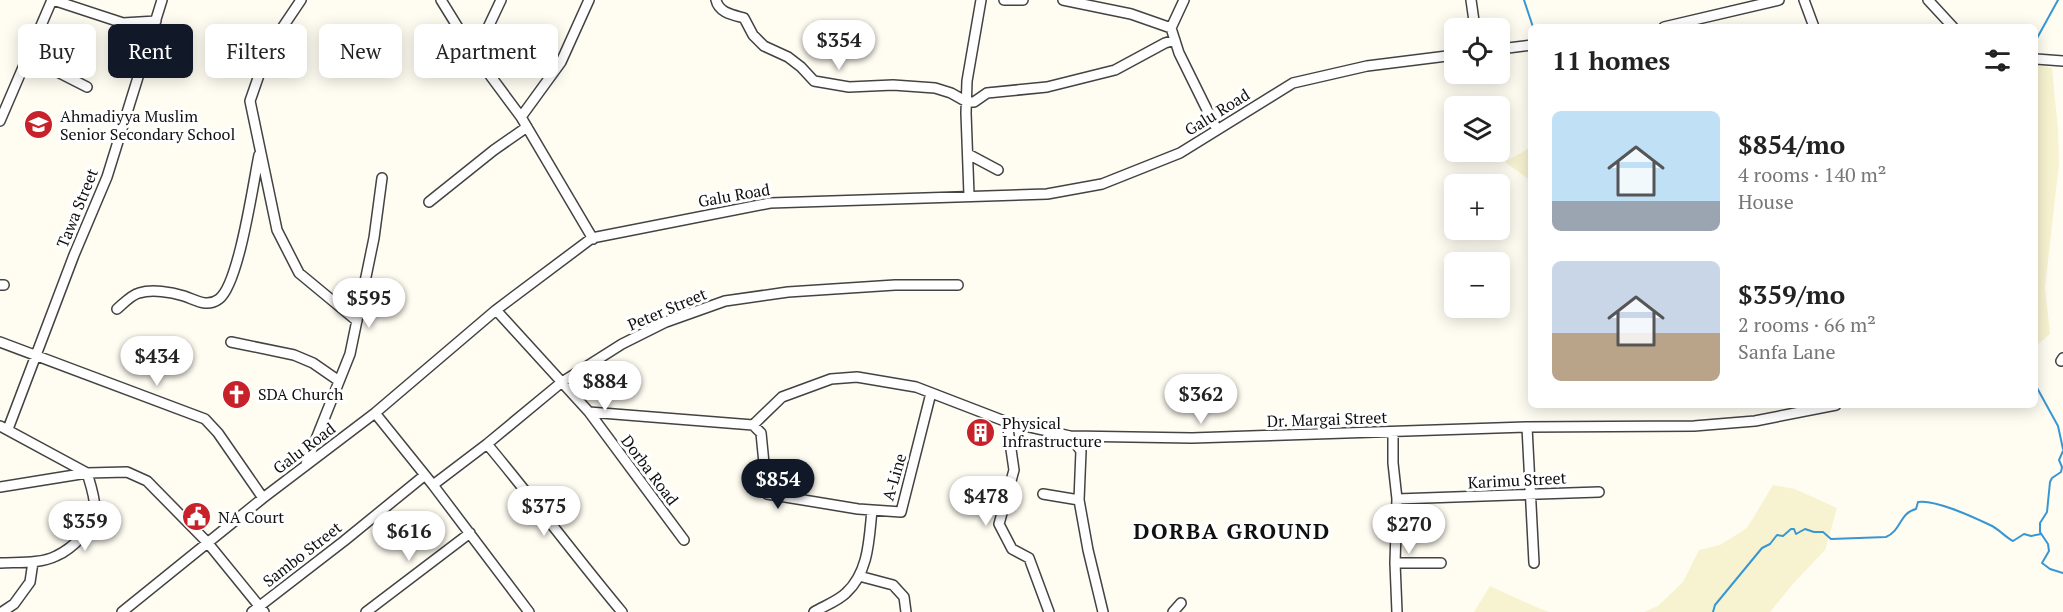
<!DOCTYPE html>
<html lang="en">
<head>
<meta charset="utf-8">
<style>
	:root { --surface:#fff; --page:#f6f6f6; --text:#222; --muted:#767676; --accent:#111827 }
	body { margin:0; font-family:"PT Serif",serif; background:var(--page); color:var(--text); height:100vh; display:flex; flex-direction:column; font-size:22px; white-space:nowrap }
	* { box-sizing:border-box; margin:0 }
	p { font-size:20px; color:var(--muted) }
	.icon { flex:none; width:33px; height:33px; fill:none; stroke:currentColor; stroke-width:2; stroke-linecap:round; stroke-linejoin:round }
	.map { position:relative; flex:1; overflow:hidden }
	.sheet { position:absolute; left:1528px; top:24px; width:510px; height:384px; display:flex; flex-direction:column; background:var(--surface); border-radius:9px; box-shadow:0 3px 15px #0003 }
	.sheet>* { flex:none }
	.guide { position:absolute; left:18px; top:24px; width:570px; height:54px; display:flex; gap:12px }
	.tools { position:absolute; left:1444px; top:18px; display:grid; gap:12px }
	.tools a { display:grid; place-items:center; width:66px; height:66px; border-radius:9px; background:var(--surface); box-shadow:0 3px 15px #0003; font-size:30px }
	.price { position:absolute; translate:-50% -51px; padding:0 14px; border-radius:21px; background:#fff; color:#222; font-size:20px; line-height:39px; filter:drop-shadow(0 2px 3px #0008) }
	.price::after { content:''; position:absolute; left:50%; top:36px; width:18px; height:14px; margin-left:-9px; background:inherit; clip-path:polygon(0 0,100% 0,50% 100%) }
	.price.active { background:var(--accent); color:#fff }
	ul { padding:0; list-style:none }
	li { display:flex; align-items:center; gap:18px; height:150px; padding:0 24px }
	li span { display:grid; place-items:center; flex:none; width:168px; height:120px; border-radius:9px; color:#555 }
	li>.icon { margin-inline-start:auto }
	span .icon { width:72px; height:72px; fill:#fffc; stroke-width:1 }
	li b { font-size:26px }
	h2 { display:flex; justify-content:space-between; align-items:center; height:72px; padding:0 24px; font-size:26px }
	.chip { padding:0 21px; border-radius:9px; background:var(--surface); box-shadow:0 3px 15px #0003; font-size:21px; line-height:54px }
	.chip.active { background:var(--accent); color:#fff }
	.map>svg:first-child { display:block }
	.farmland { fill:#f7f3d1 }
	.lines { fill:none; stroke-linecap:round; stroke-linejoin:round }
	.stream { stroke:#3897d3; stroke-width:2 }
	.minor-casing { stroke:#434343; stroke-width:12 }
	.minor { stroke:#fff; stroke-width:9 }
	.labels { text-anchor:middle; stroke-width:6; stroke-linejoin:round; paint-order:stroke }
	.street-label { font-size:16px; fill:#101010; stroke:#fff }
	.poi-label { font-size:16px; fill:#101010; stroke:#fff; text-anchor:start }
	.district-label { font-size:22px; font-weight:bold; letter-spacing:1.5px; fill:#101010; stroke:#fff }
</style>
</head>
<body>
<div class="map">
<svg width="2063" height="612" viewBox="0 0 2063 612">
	<rect width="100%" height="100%" fill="#fffcf2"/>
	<path class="farmland" d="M 2036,64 L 2052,68 L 2058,130 L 2059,164 L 2045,287 L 2050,334 L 2036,346 Z
		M 1531,147 L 1531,181 L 1505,162 Z
		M 1773,485 L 1795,489 L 1837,508 L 1825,550 L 1792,585 L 1770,612 L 1644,612 L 1658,606 L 1683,582 L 1699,550 L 1720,545 L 1747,528 Z
		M 1490,586 L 1536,607 L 1549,612 L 1474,612 Z"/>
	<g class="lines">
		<path class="stream" d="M 1524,0 L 1533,27
			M 2036,40 L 2058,0
			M 2036,386 L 2058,426 L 2063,449
			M 2063,451 L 2059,460 L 2062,467 L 2061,472 L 2052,478 L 2050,482 L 2047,512 L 2040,523 L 2040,532 L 2048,544 L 2049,551 L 2042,563 L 2050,569 L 2063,573
			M 1713,612 L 1715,605 L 1762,548 L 1770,544 L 1777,535 L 1783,536 L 1791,529 L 1794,529 L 1796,534 L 1805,529 L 1814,532 L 1823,532 L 1831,539 L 1886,537 C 1902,530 1899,513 1916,509 L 1918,502 C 1935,499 1973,517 1990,525 C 1999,529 2005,537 2013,541 L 2024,534 L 2031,536 L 2041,534"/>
		<defs>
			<path id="minor" d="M 53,0 L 123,23 L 156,21
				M 301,0 L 268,49 L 250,101 L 277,230 L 299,273 L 357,321
				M 441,0 L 475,55 L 521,117 L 593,239
				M 716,0 C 719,13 733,15 744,18 L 753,35 L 764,46 L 788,57 L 801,67 L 814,81 L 849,87 L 893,85 L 935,88 L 951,93 L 967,102 L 974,102 L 987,93 L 1047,87 L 1115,70 L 1165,43 L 1175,40
				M 1004,0 L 1023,0
				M 1063,0 L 1131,14 L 1171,28
				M 1184,0 L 1171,28 L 1179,53 L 1217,130
				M 1471,0 L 1475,28
				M 1804,0 L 1814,27
				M 1928,0 L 1953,27
				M 1664,27 L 1779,0
				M 1500,49 L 1532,45
				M 475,55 L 501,0
				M 28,57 L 87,87
				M 2036,59 L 2063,61
				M 521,117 L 561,62 L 589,0
				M 0,121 L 52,0
				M 968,154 L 998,170
				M 969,195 L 966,113 L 967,81 L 981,0
				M 429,202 L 494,150 L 527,127
				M 0,285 L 4,285
				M 117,309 C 123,304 131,295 139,293 C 152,289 171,292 184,296 C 196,300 207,308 219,299 C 239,284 253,184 259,155
				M 496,310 L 589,412 L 684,540
				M 0,342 L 205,419 L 218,433 L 263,498
				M 231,342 L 294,355 L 313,363 L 339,381
				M 2061,361 L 2063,358
				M 589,412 L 753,425 L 782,397 L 831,379 L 857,377 L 916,387 L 1007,422 L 1070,436 L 1192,438 L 1527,427 L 1694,426 L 1755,421 L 1836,405
				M 375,413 L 433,485 L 529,612
				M 1007,422 L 1014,470 L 999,524 L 1012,549 L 1029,558 L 1049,612
				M 753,425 L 761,433 L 767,494 L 858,509 L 901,512 L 931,393
				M 0,426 L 87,473 L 127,472 L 147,481 L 207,542 L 264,612
				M 1527,427 L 1534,563
				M 8,429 L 74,255 L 107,177 L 162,0
				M 1393,432 L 1393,463 L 1397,499 L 1599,492
				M 1070,436 L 1081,451 L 1079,500
				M 487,444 C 533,499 576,557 622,612
				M 306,464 L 350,354 L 374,238 L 382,178
				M 433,485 L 487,444 L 562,382 L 622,344 L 666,322 L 725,301 L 788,292 L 895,285 L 958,285
				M 0,487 L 87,473 C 91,486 95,497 95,510 C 94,528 72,549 56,556 C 40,564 18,562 0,563
				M 1043,494 L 1079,500 L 1088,550 L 1103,612
				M 1397,499 L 1395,563 L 1397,612
				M 1395,563 L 1441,563
				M 859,576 L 893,585 L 904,597 L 906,612
				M 2,612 L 14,604 L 30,582 L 33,562
				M 122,612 L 263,498 L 375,413 L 496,310 L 592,238 L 770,203 L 1047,194 L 1102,184 L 1180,153 L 1293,83 L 1367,66 L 1455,55
				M 252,612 L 344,541 L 425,475
				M 366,612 L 470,533
				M 814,612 C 824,606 838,601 846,593 C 869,572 869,539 872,510
				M 1173,612 L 1181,603"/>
		</defs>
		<use href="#minor" class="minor-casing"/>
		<use href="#minor" class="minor"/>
	</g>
	<defs>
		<symbol id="school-disc" viewBox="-11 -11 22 22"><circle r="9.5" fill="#c7212a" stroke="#fff"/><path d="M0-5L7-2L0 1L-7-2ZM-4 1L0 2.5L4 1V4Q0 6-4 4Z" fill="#fff"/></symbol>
		<symbol id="church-disc" viewBox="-11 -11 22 22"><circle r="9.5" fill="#c7212a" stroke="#fff"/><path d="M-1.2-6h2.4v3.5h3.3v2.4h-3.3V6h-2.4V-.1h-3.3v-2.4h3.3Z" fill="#fff"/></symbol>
		<symbol id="building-disc" viewBox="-11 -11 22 22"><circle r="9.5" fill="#c7212a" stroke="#fff"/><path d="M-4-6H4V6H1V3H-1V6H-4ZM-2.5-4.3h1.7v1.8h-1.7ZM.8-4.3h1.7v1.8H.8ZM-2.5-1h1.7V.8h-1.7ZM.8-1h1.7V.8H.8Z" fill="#fff"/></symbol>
		<symbol id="civic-disc" viewBox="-11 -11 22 22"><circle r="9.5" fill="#c7212a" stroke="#fff"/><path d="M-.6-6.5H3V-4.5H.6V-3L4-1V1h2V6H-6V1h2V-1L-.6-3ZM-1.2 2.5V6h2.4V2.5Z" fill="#fff"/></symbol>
	</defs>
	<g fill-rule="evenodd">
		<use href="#school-disc" x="22" y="108" width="33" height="33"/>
		<use href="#church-disc" x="220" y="378" width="33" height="33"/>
		<use href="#building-disc" x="964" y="416" width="33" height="33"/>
		<use href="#civic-disc" x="180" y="500" width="33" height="33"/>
	</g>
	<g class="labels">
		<g class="street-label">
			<text transform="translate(1217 112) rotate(-32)" y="6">Galu Road</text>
			<text transform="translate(734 195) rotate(-10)" y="6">Galu Road</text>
			<text transform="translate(77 208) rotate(-68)" y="6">Tawa Street</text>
			<text transform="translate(667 309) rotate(-23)" y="6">Peter Street</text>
			<text transform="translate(1327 419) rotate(-2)" y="6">Dr. Margai Street</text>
			<text transform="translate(304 448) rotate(-37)" y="6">Galu Road</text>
			<text transform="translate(650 470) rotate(53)" y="6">Dorba Road</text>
			<text transform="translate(894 477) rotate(-74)" y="6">A-Line</text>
			<text transform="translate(1517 480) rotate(-3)" y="6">Karimu Street</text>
			<text transform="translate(302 554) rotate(-38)" y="6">Sambo Street</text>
		</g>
		<g class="poi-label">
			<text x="60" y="122">Ahmadiyya Muslim<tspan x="60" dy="18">Senior Secondary School</tspan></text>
			<text x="258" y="400">SDA Church</text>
			<text x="1002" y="429">Physical<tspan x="1002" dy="18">Infrastructure</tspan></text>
			<text x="218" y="523">NA Court</text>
		</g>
		<g class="district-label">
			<text x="1232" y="539">DORBA GROUND</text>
		</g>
	</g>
</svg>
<div class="tools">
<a><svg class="icon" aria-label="locate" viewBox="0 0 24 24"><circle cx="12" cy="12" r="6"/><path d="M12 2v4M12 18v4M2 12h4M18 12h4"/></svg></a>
<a><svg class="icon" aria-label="layers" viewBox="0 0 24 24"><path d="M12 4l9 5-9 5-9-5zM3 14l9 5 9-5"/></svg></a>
<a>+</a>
<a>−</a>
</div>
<b class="price" style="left:839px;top:71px">$354</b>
<b class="price" style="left:369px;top:329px">$595</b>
<b class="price" style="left:157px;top:387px">$434</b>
<b class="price" style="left:605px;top:412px">$884</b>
<b class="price" style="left:1201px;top:425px">$362</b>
<b class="price active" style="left:778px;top:510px">$854</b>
<b class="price" style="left:986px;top:527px">$478</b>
<b class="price" style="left:544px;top:537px">$375</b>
<b class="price" style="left:85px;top:552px">$359</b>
<b class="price" style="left:1409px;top:555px">$270</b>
<b class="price" style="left:409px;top:562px">$616</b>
<div class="guide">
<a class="chip">Buy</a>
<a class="chip active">Rent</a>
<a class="chip">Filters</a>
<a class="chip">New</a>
<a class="chip">Apartment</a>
</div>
<section class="sheet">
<h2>11 homes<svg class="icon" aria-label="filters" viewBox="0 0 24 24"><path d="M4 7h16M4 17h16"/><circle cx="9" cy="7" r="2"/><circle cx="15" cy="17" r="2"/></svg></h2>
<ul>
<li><span style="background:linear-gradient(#bfe0f5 75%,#9aa5b1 0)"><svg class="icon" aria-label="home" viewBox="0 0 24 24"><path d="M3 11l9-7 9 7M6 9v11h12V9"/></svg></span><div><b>$854/mo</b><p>4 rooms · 140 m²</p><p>House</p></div></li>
<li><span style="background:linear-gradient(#c9d6e8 60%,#b9a48a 0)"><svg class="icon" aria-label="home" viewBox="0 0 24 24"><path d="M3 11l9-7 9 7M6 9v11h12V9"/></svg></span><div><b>$359/mo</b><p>2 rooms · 66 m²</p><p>Sanfa Lane</p></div></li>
</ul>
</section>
</div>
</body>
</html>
